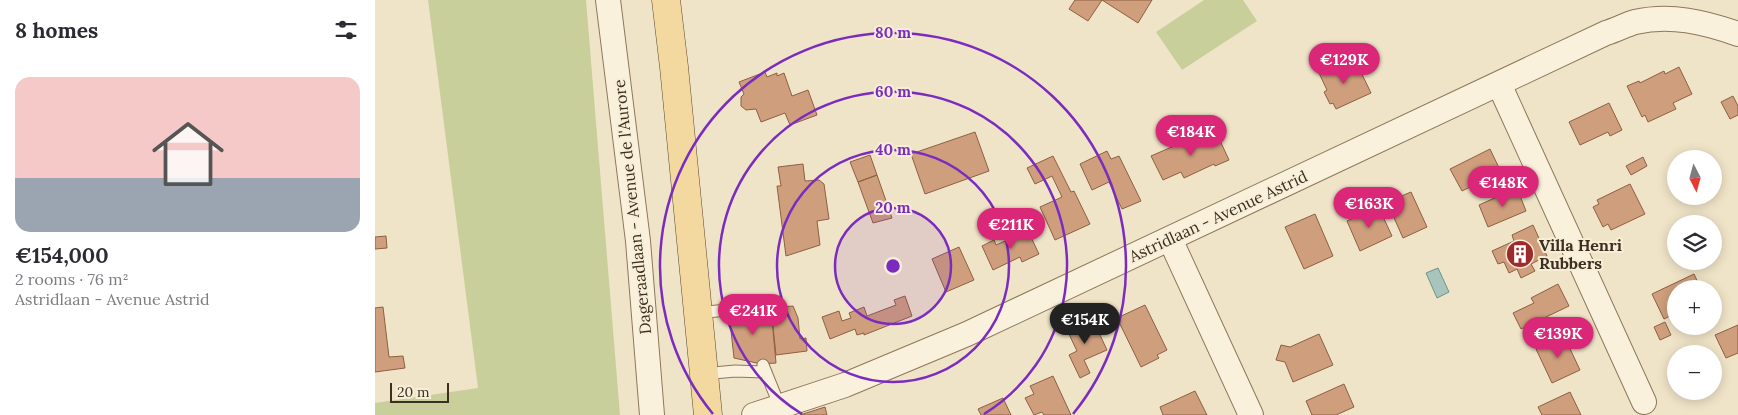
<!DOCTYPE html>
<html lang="en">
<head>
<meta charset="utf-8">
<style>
	:root { --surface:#fff; --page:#f7f7f7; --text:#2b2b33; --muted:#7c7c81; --accent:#db2777 }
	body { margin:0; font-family:Lora,serif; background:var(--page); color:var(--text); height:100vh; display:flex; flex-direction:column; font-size:19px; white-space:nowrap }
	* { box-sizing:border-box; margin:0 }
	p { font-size:16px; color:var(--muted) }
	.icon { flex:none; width:28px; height:28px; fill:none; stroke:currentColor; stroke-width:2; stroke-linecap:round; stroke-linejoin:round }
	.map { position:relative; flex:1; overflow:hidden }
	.drawer { display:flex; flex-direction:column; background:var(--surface); width:375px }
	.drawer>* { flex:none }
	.needle { width:32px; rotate:174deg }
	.controls { position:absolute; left:1292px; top:150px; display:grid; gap:10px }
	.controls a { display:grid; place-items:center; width:55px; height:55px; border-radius:50%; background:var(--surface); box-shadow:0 2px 12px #0003; font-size:25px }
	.scale { position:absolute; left:15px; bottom:12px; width:59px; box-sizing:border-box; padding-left:5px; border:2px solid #3d2e20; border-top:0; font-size:14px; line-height:18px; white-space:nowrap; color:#3d2e20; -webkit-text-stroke:4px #f7eed8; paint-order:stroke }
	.price { position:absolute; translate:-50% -42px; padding:0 11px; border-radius:18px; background:var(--accent); color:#fff; font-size:16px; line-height:32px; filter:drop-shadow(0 1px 2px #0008) }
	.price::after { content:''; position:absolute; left:50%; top:30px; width:15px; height:11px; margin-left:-8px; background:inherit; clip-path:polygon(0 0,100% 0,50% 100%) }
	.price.selected { background:#222; color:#fff }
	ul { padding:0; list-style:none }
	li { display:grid; align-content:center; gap:10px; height:265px; padding:0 15px }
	li span { display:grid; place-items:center; height:155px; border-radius:15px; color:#555 }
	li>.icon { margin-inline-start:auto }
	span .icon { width:90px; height:90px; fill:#fffc; stroke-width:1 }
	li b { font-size:21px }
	h2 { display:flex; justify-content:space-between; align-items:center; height:60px; padding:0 15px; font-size:21px }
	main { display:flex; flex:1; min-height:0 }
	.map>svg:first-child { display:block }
	.green { fill:#c9cf9b }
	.water { fill:#a9c4bc; stroke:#6f938a }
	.building { fill:#cf9f7d; stroke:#8d5f41 }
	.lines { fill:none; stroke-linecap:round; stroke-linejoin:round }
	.service-casing { stroke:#8d765c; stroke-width:13 }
	.minor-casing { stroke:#8d765c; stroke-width:26 }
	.primary-casing { stroke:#5b4430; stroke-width:29 }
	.service { stroke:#faf1dc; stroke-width:11 }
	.minor { stroke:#faf1dc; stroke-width:24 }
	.primary { stroke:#f3d9a0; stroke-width:28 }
	.ring { fill:none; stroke:#7b2cbf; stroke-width:2.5 }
	.labels { text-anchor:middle; stroke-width:4; stroke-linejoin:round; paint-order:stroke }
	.street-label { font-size:16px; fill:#3d2e20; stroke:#f7eed8 }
	.poi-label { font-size:16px; font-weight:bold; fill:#3d2e20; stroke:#f7eed8; text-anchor:start }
	.centre { fill:#7b2cbf; stroke:#f7eed8; stroke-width:2.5 }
	.ring-label { font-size:15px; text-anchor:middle; font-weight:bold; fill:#7b2cbf; stroke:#f7eed8; stroke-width:4; stroke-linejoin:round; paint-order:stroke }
</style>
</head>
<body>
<main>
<section class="drawer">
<h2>8 homes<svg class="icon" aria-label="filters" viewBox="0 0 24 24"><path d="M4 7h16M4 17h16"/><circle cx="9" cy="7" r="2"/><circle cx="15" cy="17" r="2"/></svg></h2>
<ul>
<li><span style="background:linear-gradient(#f6c9c9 65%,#9aa5b1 0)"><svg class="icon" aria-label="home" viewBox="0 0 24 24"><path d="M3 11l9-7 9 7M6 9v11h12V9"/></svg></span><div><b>€154,000</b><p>2 rooms · 76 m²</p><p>Astridlaan - Avenue Astrid</p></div></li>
</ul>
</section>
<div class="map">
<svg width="1363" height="415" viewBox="0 0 1363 415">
	<rect width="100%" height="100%" fill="#f0e4c8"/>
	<path class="green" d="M 53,0 L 211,0 L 245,415 L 0,415 L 0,403 L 103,388 Z
		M 829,0 L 868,0 L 882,21 L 807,70 L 781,32 Z"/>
	<path class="water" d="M 1063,268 L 1074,292 L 1062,298 L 1051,273 Z"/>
	<path class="building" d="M 700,0 L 777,0 L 763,23 L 727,0 L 713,21 L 694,9 Z
		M 982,64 L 996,93 L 961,109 L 958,103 L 955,104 L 949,92 L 952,90 L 943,71 L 958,65 L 962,73 Z
		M 1304,67 L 1317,94 L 1298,103 L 1301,109 L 1273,122 L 1270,115 L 1267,117 L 1252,86 L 1264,81 L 1265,83 L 1289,71 L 1290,74 Z
		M 390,72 L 392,77 L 402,73 L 402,76 L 409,73 L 417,96 L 433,90 L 442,115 L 415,125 L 410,113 L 386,122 L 381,109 L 371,110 L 366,106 L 366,97 L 369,94 L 364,82 Z
		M 1358,96 L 1363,106 L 1363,115 L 1355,119 L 1346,102 Z
		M 1234,103 L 1247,130 L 1235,136 L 1233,132 L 1205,145 L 1194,122 Z
		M 600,132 L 614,171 L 550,194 L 536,154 Z
		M 841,132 L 854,160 L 840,166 L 839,164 L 809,178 L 806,172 L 788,180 L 776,156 L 806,143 L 808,147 Z
		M 1115,149 L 1126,172 L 1087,191 L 1075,169 Z
		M 732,151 L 736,159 L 744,156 L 766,201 L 747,209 L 734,182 L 717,190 L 705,164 Z
		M 495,155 L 502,175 L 483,182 L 475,162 Z
		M 678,156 L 696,192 L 699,191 L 715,224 L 680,240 L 665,207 L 687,197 L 677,176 L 660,184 L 652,168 Z
		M 1268,157 L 1272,166 L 1256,175 L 1251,166 Z
		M 428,164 L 430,181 L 444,180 L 449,184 L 454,219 L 442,221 L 445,245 L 411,256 L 402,186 L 406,186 L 403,167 Z
		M 502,175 L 517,218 L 498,223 L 483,182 Z
		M 1255,184 L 1270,214 L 1236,230 L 1233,224 L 1228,227 L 1218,207 L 1224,204 L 1222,200 Z
		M 1142,188 L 1151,211 L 1113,227 L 1104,205 Z
		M 1036,192 L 1052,227 L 1028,238 L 1012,202 Z
		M 1003,206 L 1017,236 L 985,251 L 972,221 Z
		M 940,214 L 958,256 L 929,269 L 910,227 Z
		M 1158,225 L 1172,256 L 1156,264 L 1160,271 L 1146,278 L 1142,269 L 1134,273 L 1129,262 L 1123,264 L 1117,251 L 1139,241 L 1137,235 Z
		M 653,231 L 664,254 L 647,262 L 645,257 L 618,270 L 607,246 L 619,240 L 621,245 Z
		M 11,236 L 12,248 L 0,249 L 0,237 Z
		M 584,247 L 599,280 L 571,292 L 557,259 Z
		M 1319,274 L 1326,289 L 1301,289 L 1301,313 L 1289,319 L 1277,294 Z
		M 1183,284 L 1194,306 L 1146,329 L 1138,313 L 1159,303 L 1156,298 Z
		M 530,296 L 537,316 L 489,335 L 489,333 L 482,335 L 480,329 L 455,339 L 447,317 L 464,311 L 467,321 L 476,318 L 474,313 L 489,307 L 492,316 L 521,305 L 519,300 Z
		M 770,305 L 792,350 L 782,355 L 784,358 L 766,367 L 742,318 Z
		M 418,306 L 423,318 L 425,339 L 431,338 L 432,351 L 401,355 L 396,308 Z
		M 8,307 L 14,357 L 28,356 L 30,368 L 0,372 L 0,308 Z
		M 396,308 L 401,363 L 386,364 L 359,358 L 354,313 Z
		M 717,318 L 732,350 L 709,360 L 715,373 L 705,378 L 694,355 L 702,351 L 692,330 Z
		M 1290,322 L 1296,335 L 1285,340 L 1279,327 Z
		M 1363,325 L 1363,353 L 1351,358 L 1340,335 Z
		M 944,334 L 958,365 L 918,382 L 910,362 L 901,360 L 906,345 L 915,347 Z
		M 1189,336 L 1205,370 L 1177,383 L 1161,349 Z
		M 678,376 L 696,415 L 669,415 L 667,412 L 659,415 L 650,398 L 659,394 L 655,386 Z
		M 969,384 L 979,407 L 961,415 L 937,415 L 931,401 Z
		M 820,391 L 832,415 L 788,415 L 785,407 Z
		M 1195,392 L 1206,415 L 1167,415 L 1163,407 Z
		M 628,398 L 636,415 L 606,415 L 603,409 Z
		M 450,407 L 452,415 L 425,415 Z"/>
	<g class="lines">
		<defs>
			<path id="service" d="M 323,313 L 380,307 L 380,310
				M 388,365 L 405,407
				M 328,374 L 360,371 L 391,372"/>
			<path id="minor" d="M 233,0 L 263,241 L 277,415
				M 1124,84 L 1269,402
				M 795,239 L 876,415
				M 379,415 L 470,385 L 592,334 L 1231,33 C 1241,30 1250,25 1260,22 C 1296,14 1329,22 1363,34"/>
			<path id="primary" d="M 291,0 L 299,67 L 333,415"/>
		</defs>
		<use href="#service" class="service-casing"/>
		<use href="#minor" class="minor-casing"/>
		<use href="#primary" class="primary-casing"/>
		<use href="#service" class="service"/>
		<use href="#minor" class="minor"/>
		<use href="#primary" class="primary"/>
	</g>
	<circle cx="518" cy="266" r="58" fill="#7b2cbf" fill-opacity=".12"/>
	<g class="ring">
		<circle cx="518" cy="266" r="58"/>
		<circle cx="518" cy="266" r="116"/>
		<path d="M427 414A174 174 0 1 1 609 414"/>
		<path d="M338 414A233 233 0 1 1 698 414"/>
	</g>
	<defs>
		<symbol id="building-disc" viewBox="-11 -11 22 22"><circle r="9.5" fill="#9e2a2b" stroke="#f7eed8"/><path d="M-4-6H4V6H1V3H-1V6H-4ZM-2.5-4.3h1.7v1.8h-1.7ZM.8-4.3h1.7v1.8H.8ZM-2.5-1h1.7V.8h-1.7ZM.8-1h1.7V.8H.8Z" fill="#fff"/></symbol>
	</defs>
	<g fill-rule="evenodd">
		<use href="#building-disc" x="1129" y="238" width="32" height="32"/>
	</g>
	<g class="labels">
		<g class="street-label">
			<text transform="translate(257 207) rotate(-96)" y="6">Dageraadlaan - Avenue de l'Aurore</text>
			<text transform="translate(843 216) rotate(-25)" y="6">Astridlaan - Avenue Astrid</text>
		</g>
		<g class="poi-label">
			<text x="1164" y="251">Villa Henri<tspan x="1164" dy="18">Rubbers</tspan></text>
		</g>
	</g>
	<circle cx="518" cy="266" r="8" class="centre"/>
	<g class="ring-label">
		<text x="518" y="38">80 m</text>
		<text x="518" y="97">60 m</text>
		<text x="518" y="155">40 m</text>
		<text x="518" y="213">20 m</text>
	</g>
</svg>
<div class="controls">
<a><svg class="needle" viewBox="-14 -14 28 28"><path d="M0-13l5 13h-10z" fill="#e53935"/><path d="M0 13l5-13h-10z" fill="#7c7c81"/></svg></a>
<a><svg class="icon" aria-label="layers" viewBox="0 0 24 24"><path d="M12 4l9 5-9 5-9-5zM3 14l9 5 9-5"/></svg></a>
<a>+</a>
<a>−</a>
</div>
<div class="scale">20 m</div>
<b class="price" style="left:969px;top:85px">€129K</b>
<b class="price" style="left:816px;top:157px">€184K</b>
<b class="price" style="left:1128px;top:208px">€148K</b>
<b class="price" style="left:994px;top:229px">€163K</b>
<b class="price" style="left:636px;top:250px">€211K</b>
<b class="price" style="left:378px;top:336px">€241K</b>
<b class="price selected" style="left:710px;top:345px">€154K</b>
<b class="price" style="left:1183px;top:359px">€139K</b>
</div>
</main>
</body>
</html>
